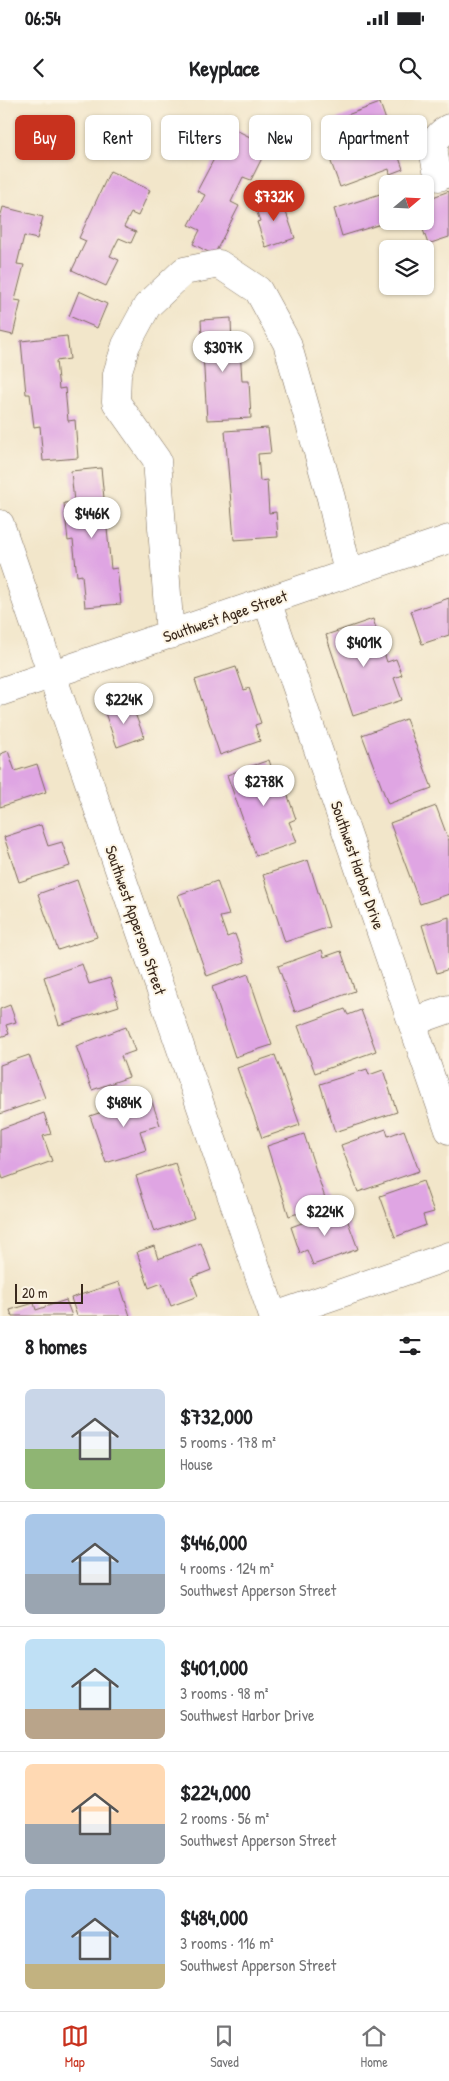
<!DOCTYPE html>
<html lang="en">
<head>
<meta charset="utf-8">
<style>
	:root { --surface:#fff; --page:#f2f2f2; --text:#202124; --muted:#757577; --line:#e0e0e0; --accent:#c8321e }
	body { margin:0; font-family:"Patrick Hand",sans-serif; background:var(--page); color:var(--text); height:100vh; display:flex; flex-direction:column; font-size:19px; white-space:nowrap }
	* { box-sizing:border-box; margin:0 }
	p { font-size:16px; color:var(--muted) }
	.icon { flex:none; width:28px; height:28px; fill:none; stroke:currentColor; stroke-width:2; stroke-linecap:round; stroke-linejoin:round }
	.map { position:relative; height:1216px; overflow:hidden }
	.side { display:flex; flex-direction:column; background:var(--surface); flex:1 }
	.side>* { flex:none }
	.guide { position:absolute; left:15px; top:15px; width:420px; height:45px; display:flex; gap:10px }
	.needle { width:32px; rotate:71deg }
	.fabs { position:absolute; left:379px; top:75px; display:grid; gap:10px }
	.fabs a { display:grid; place-items:center; width:55px; height:55px; border-radius:8px; background:var(--surface); box-shadow:0 1px 4px #0004; font-size:25px }
	.scale { position:absolute; left:15px; bottom:12px; width:68px; box-sizing:border-box; padding-left:5px; border:2px solid #3b2a1e; border-top:0; font-size:14px; line-height:18px; white-space:nowrap; color:#3b2a1e; -webkit-text-stroke:4px #fcf5e5; paint-order:stroke }
	.price { position:absolute; translate:-50% -42px; padding:0 11px; border-radius:18px; background:#fff; color:#222; font-size:16px; line-height:32px; filter:drop-shadow(0 1px 2px #0008) }
	.price::after { content:''; position:absolute; left:50%; top:30px; width:15px; height:11px; margin-left:-8px; background:inherit; clip-path:polygon(0 0,100% 0,50% 100%) }
	.price.current { background:var(--accent); color:#fff }
	ul { padding:0; list-style:none }
	li { display:flex; align-items:center; gap:15px; height:125px; padding:0 25px }
	li+li { border-top:1px solid var(--line) }
	li span { display:grid; place-items:center; flex:none; width:140px; height:100px; border-radius:8px; color:#555 }
	li>.icon { margin-inline-start:auto }
	span .icon { width:60px; height:60px; fill:#fffc; stroke-width:1 }
	li b { font-size:21px }
	h2 { display:flex; justify-content:space-between; align-items:center; height:60px; padding:0 25px; font-size:21px }
	.pill { padding:0 18px; border-radius:8px; background:var(--surface); box-shadow:0 1px 4px #0004; font-size:18px; line-height:45px }
	.pill.current { background:var(--accent); color:#fff }
	.status { display:flex; justify-content:space-between; align-items:center; height:35px; padding:0 25px; background:var(--surface); direction:ltr }
	.status svg { height:14px; fill:currentColor }
	header { display:flex; justify-content:space-between; align-items:center; height:65px; padding:0 25px; background:var(--surface); font-size:22px; font-weight:700 }
	.tabs { display:flex; justify-content:space-around; align-items:center; height:70px; border-top:1px solid var(--line); background:var(--surface); font-size:14px; color:var(--muted) }
	.tabs a { display:grid; justify-items:center; gap:2px }
	.tabs .current { color:var(--accent) }
	.map>svg:first-child { display:block }
	.building { fill:#dfa5e3 }
	.lines { fill:none; stroke-linecap:round; stroke-linejoin:round }
	.minor-casing { stroke:#7b6c5a; stroke-width:29 }
	.minor { stroke:#fff; stroke-width:28 }
	.labels { text-anchor:middle; stroke-width:4; stroke-linejoin:round; paint-order:stroke }
	.street-label { font-size:16px; fill:#3b2a1e; stroke:#fcf5e5 }
</style>
</head>
<body>
<div class="status"><b>06:54</b><svg viewBox="0 0 49 12"><path d="M0 12V9h3v3zM5 12V6h3v6zM10 12V3h3v9zM15 12V0h3v12zM26 1h20v11H26zM47 4h2v5h-2z"/></svg></div>
<header><svg class="icon" aria-label="back" viewBox="0 0 24 24"><path d="M15 5l-7 7 7 7"/></svg>Keyplace<svg class="icon" aria-label="search" viewBox="0 0 24 24"><circle cx="10" cy="10" r="6"/><path d="M15 15l6 6"/></svg></header>
<div class="map">
<svg width="449" height="1216" viewBox="0 0 449 1216">
	<rect width="100%" height="100%" fill="#fcf5e5"/>
	<filter id="ink" filterUnits="userSpaceOnUse"><feTurbulence type="fractalNoise" baseFrequency=".02" numOctaves="2"/><feDisplacementMap in="SourceGraphic" scale="10" xChannelSelector="R" yChannelSelector="G"/><feConvolveMatrix kernelMatrix="1 2 1 2 8 2 1 2 1" color-interpolation-filters="sRGB"/></filter>
	<filter id="wash" filterUnits="userSpaceOnUse"><feTurbulence type="fractalNoise" baseFrequency=".0096" numOctaves="4" result="noise"/><feDisplacementMap in="SourceGraphic" scale="20" xChannelSelector="R" yChannelSelector="G"/><feGaussianBlur stdDeviation="1.12" result="paint"/><feColorMatrix in="noise" values="0 0 0 0 0 0 0 0 0 0 0 0 0 0 0 0 0 1.4 0 .05"/><feComposite in="paint" operator="in"/></filter>
	<g filter="url(#wash)">
		<rect width="100%" height="100%" fill="#f2e6ca"/>
		<g id="blocks">
			<path class="building" d="M 380,3 L 403,69 L 390,74 L 389,69 L 340,87 L 326,48 L 336,44 L 328,22 Z
				M 234,29 L 268,46 L 251,80 L 243,77 L 231,102 L 239,106 L 214,155 L 193,144 L 200,130 L 189,125 L 205,95 L 197,91 L 215,57 L 219,60 Z
				M 110,71 L 150,90 L 138,116 L 131,113 L 124,127 L 136,132 L 131,143 L 119,138 L 110,156 L 119,160 L 106,186 L 72,170 L 86,141 L 79,138 Z
				M 449,91 L 449,137 L 428,144 L 420,121 L 425,121 L 425,100 Z
				M 386,92 L 388,122 L 342,136 L 334,109 Z
				M 280,95 L 295,138 L 266,148 L 257,122 L 260,121 L 254,104 Z
				M 3,107 L 43,117 L 37,139 L 24,136 L 17,164 L 24,165 L 15,200 L 21,201 L 13,235 L 0,232 L 0,118 Z
				M 79,191 L 107,204 L 97,228 L 69,216 Z
				M 231,218 L 232,249 L 240,248 L 242,281 L 249,281 L 251,318 L 207,320 L 201,220 Z
				M 67,236 L 70,259 L 56,261 L 59,289 L 65,288 L 68,321 L 75,320 L 78,358 L 43,361 L 40,326 L 34,327 L 30,294 L 26,294 L 21,241 Z
				M 268,328 L 271,353 L 258,354 L 260,381 L 267,380 L 269,413 L 276,412 L 278,437 L 234,440 L 225,331 Z
				M 101,368 L 111,469 L 117,468 L 121,504 L 85,507 L 82,475 L 77,476 L 73,440 L 68,441 L 64,403 L 74,402 L 71,371 Z
				M 449,498 L 449,535 L 422,544 L 411,511 Z
				M 373,519 L 387,562 L 396,559 L 402,575 L 394,578 L 402,600 L 353,616 L 326,535 Z
				M 236,567 L 244,590 L 249,588 L 261,623 L 255,625 L 260,641 L 220,655 L 195,580 Z
				M 131,603 L 144,637 L 117,647 L 105,613 Z
				M 406,619 L 432,688 L 388,704 L 362,635 Z
				M 8,651 L 15,671 L 37,664 L 46,692 L 0,707 L 0,654 Z
				M 269,660 L 276,681 L 282,679 L 296,719 L 289,722 L 297,742 L 256,756 L 227,675 Z
				M 436,706 L 449,741 L 449,794 L 420,804 L 390,723 Z
				M 41,725 L 48,746 L 62,742 L 70,766 L 19,782 L 4,737 Z
				M 308,760 L 329,827 L 285,842 L 263,775 Z
				M 77,780 L 97,837 L 58,850 L 38,794 Z
				M 217,781 L 229,815 L 220,817 L 227,837 L 235,834 L 245,862 L 207,876 L 178,795 Z
				M 449,817 L 449,869 L 437,873 L 422,825 Z
				M 322,850 L 324,857 L 341,851 L 355,891 L 295,912 L 278,866 Z
				M 82,864 L 89,884 L 110,878 L 119,906 L 59,925 L 44,877 Z
				M 248,874 L 272,945 L 235,957 L 212,887 Z
				M 10,905 L 16,922 L 6,925 L 9,934 L 0,937 L 0,909 Z
				M 345,909 L 348,915 L 361,910 L 376,951 L 315,973 L 298,926 Z
				M 126,927 L 135,951 L 121,956 L 129,977 L 92,990 L 76,946 Z
				M 29,955 L 45,998 L 0,1014 L 0,965 Z
				M 275,955 L 300,1025 L 262,1038 L 237,968 Z
				M 367,969 L 369,975 L 383,970 L 397,1012 L 335,1032 L 320,984 Z
				M 150,996 L 160,1025 L 140,1031 L 146,1050 L 106,1063 L 90,1016 Z
				M 44,1013 L 51,1034 L 43,1036 L 52,1061 L 3,1079 L 0,1070 L 0,1029 Z
				M 386,1029 L 388,1036 L 404,1030 L 419,1071 L 358,1092 L 341,1045 Z
				M 304,1034 L 327,1104 L 289,1116 L 267,1046 Z
				M 175,1063 L 194,1118 L 154,1132 L 136,1076 Z
				M 423,1081 L 434,1112 L 423,1115 L 426,1125 L 395,1137 L 380,1096 Z
				M 343,1108 L 358,1149 L 313,1165 L 307,1150 L 300,1153 L 291,1127 Z
				M 201,1143 L 211,1170 L 191,1178 L 198,1196 L 171,1206 L 162,1183 L 149,1188 L 137,1152 L 154,1146 L 158,1159 Z
				M 119,1182 L 130,1216 L 77,1216 L 71,1198 Z
				M 66,1200 L 72,1216 L 12,1216 L 10,1210 L 34,1203 L 36,1210 Z"/>
		</g>
	</g>
	<g filter="url(#ink)">
		<use href="#blocks" fill-opacity="0" stroke="#7b6c5a" stroke-width="1"/>
		<g class="lines">
			<defs>
				<path id="minor" d="M 439,77 C 434,57 427,40 449,28
					M 0,424 L 273,1216
					M 267,501 L 449,1030
					M 170,535 L 157,360 L 116,302 L 117,274 L 126,245 L 147,206 L 184,171 L 219,164 L 258,190 L 287,243 L 331,398 L 348,473
					M 0,592 L 449,439
					M 412,922 L 449,909
					M 275,1216 L 449,1156"/>
			</defs>
			<use href="#minor" class="minor-casing"/>
			<use href="#minor" class="minor"/>
		</g>
	</g>
	<g class="labels">
		<g class="street-label">
			<text transform="translate(225 516) rotate(-19)" y="6">Southwest Agee Street</text>
			<text transform="translate(358 765) rotate(71)" y="6">Southwest Harbor Drive</text>
			<text transform="translate(136 820) rotate(71)" y="6">Southwest Apperson Street</text>
		</g>
	</g>
</svg>
<div class="fabs">
<a><svg class="needle" viewBox="-14 -14 28 28"><path d="M0-13l5 13h-10z" fill="#e53935"/><path d="M0 13l5-13h-10z" fill="#757577"/></svg></a>
<a><svg class="icon" aria-label="layers" viewBox="0 0 24 24"><path d="M12 4l9 5-9 5-9-5zM3 14l9 5 9-5"/></svg></a>
</div>
<div class="scale">20 m</div>
<b class="price current" style="left:274px;top:122px">$732K</b>
<b class="price" style="left:223px;top:273px">$307K</b>
<b class="price" style="left:92px;top:439px">$446K</b>
<b class="price" style="left:364px;top:568px">$401K</b>
<b class="price" style="left:124px;top:625px">$224K</b>
<b class="price" style="left:264px;top:707px">$278K</b>
<b class="price" style="left:124px;top:1028px">$484K</b>
<b class="price" style="left:325px;top:1137px">$224K</b>
<div class="guide">
<a class="pill current">Buy</a>
<a class="pill">Rent</a>
<a class="pill">Filters</a>
<a class="pill">New</a>
<a class="pill">Apartment</a>
</div>
</div>
<section class="side">
<h2>8 homes<svg class="icon" aria-label="filters" viewBox="0 0 24 24"><path d="M4 7h16M4 17h16"/><circle cx="9" cy="7" r="2"/><circle cx="15" cy="17" r="2"/></svg></h2>
<ul>
<li><span style="background:linear-gradient(#c9d6e8 60%,#8fb573 0)"><svg class="icon" aria-label="home" viewBox="0 0 24 24"><path d="M3 11l9-7 9 7M6 9v11h12V9"/></svg></span><div><b>$732,000</b><p>5 rooms · 178 m²</p><p>House</p></div></li>
<li><span style="background:linear-gradient(#a9c7e8 60%,#9aa5b1 0)"><svg class="icon" aria-label="home" viewBox="0 0 24 24"><path d="M3 11l9-7 9 7M6 9v11h12V9"/></svg></span><div><b>$446,000</b><p>4 rooms · 124 m²</p><p>Southwest Apperson Street</p></div></li>
<li><span style="background:linear-gradient(#bfe0f5 70%,#b9a48a 0)"><svg class="icon" aria-label="home" viewBox="0 0 24 24"><path d="M3 11l9-7 9 7M6 9v11h12V9"/></svg></span><div><b>$401,000</b><p>3 rooms · 98 m²</p><p>Southwest Harbor Drive</p></div></li>
<li><span style="background:linear-gradient(#ffd9b3 60%,#9aa5b1 0)"><svg class="icon" aria-label="home" viewBox="0 0 24 24"><path d="M3 11l9-7 9 7M6 9v11h12V9"/></svg></span><div><b>$224,000</b><p>2 rooms · 56 m²</p><p>Southwest Apperson Street</p></div></li>
<li><span style="background:linear-gradient(#a9c7e8 75%,#c2b280 0)"><svg class="icon" aria-label="home" viewBox="0 0 24 24"><path d="M3 11l9-7 9 7M6 9v11h12V9"/></svg></span><div><b>$484,000</b><p>3 rooms · 116 m²</p><p>Southwest Apperson Street</p></div></li>
</ul>
</section>
<nav class="tabs">
<a class="current"><svg class="icon" aria-label="map" viewBox="0 0 24 24"><path d="M3 6l6-2 6 2 6-2v14l-6 2-6-2-6 2zM9 4v14M15 6v14"/></svg>Map</a>
<a><svg class="icon" aria-label="saved" viewBox="0 0 24 24"><path d="M7 4h10v16l-5-4-5 4z"/></svg>Saved</a>
<a><svg class="icon" aria-label="home" viewBox="0 0 24 24"><path d="M3 11l9-7 9 7M6 9v11h12V9"/></svg>Home</a>
</nav>
</body>
</html>
